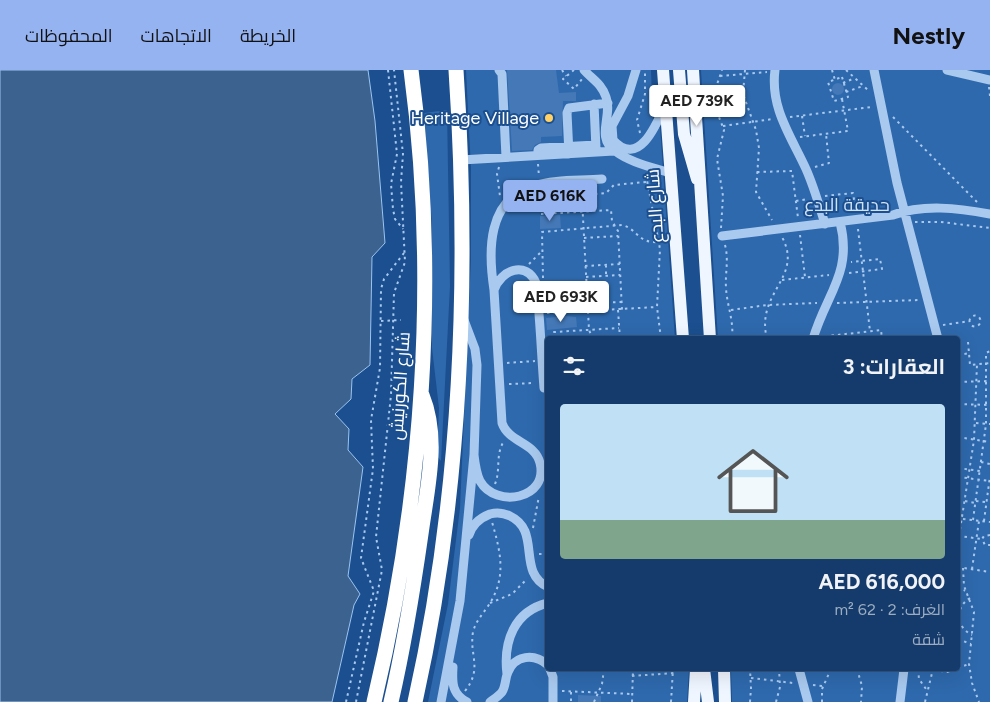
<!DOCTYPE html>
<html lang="ar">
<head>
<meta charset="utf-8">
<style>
	:root { --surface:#143b6b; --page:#214673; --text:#f1f3f6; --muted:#9dadc1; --line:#33557e; --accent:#95b2f1 }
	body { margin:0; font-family:Figtree,Cairo,sans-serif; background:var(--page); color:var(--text); direction:rtl; height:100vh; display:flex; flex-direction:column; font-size:19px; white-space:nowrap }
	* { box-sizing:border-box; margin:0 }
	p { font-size:16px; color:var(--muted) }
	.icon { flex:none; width:28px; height:28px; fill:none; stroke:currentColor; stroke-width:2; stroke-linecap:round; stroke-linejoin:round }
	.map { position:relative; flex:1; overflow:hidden; direction:ltr }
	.details { position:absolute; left:545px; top:266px; width:415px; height:335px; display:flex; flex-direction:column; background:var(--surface); border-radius:5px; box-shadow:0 5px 20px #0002,0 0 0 1px var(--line); direction:rtl }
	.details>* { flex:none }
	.price { position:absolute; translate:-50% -42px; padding:0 11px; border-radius:5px; background:#fff; color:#222; font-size:16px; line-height:32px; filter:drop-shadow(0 1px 2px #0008) }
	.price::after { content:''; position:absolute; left:50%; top:30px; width:15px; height:11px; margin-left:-8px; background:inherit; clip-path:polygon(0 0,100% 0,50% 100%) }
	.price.active { background:var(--accent); color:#111 }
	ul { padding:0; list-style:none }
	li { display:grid; align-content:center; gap:10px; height:265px; padding:0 15px }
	li span { display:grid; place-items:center; height:155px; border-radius:5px; color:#555 }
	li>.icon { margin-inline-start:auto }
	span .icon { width:90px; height:90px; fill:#fffc; stroke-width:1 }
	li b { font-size:21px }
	h2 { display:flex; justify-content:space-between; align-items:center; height:60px; padding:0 15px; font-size:21px }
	header { display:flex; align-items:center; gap:30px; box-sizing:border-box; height:70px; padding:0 25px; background:var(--accent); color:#111 }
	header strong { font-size:24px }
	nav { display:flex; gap:28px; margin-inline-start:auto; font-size:18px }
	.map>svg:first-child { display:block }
	.green { fill:#2e69ad }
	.water { fill:#3c6290; stroke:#9cc4f0 }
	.building { fill:#4478b7 }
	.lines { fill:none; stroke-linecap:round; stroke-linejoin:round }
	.path { stroke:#a9c9ee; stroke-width:2; stroke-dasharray:2.5 4; stroke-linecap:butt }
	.minor { stroke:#a9c9ee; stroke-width:9 }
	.major { stroke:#f0f6ff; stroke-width:12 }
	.highway { stroke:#fff; stroke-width:15 }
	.poi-dot { fill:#ffd166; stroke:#1b4f8f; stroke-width:2 }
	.labels { text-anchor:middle; stroke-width:4; stroke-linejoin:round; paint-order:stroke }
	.poi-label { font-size:18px; fill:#fff; stroke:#1b4f8f; text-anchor:end }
	.park-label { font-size:18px; fill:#cfe3fa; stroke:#1b4f8f }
	.street-label { font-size:18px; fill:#fff; stroke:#1b4f8f }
</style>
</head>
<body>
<header>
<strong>Nestly</strong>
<nav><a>الخريطة</a><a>الاتجاهات</a><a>المحفوظات</a></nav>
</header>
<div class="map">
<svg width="990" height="632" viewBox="0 0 990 632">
	<rect width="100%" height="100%" fill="#1b4f8f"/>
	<path class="green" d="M 466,0 L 651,0 L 653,54 L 660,58 L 661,71 L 675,269 L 548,269 L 548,599 L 689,599 L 687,632 L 428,632 L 448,534 L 460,438 L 471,190 L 471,99 Z
		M 701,0 L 990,0 L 990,632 L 732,632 L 731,599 L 958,599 L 958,269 L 718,269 Z
		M 447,40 L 450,216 L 441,391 L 437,386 L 439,338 L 432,278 L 432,155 L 424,43 Z"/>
	<path class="water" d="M 0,0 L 368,0 L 375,51 L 385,173 L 372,187 L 370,295 L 352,309 L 351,329 L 335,344 L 349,359 L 348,380 L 363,397 L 348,506 L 360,524 L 354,535 L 332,632 L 0,632 Z"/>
	<path class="building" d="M 507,0 L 556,0 L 559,23 L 576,22 L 576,31 L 563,31 L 562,66 L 541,67 L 541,72 L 535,75 L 532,80 L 512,81 Z
		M832 19a6 6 0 1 1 12 0a6 6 0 1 1-12 0Z
		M 560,145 L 561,158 L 540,159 L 540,146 Z
		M 566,246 L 576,247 L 577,257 L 547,260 L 546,248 Z
		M 578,625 L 601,626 L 601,632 L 578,632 Z"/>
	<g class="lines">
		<path class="path" d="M 388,0 L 397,84 L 391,114 L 393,139 L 395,149 L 403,159
			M 562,0 L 566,6
			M 574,0 L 563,9 L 574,19 L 582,9
			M 745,0 L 743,24 L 756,60 L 759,78 L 756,122 L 772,150
			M 832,0 L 835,10
			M 846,0 L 869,21
			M 720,6 L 767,2
			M 842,7 L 848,27 L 834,31 L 828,12 Z
			M 843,13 L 855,8
			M 989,17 L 990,26
			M 846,22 L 863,16
			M 802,46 L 805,66
			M 790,47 L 872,37
			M 893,47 L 978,133
			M 723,56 L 773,49
			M 640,63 L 637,50 L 645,24 L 645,2
			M 800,67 L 848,61 L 842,29
			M 538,94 L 539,107
			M 499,97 L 497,104 L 500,126
			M 815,97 L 829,93 L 826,64
			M 757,102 L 792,101 L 798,148
			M 646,105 L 660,179 L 657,237 L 661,269
			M 825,126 L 853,123 L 856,142
			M 796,131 L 808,129
			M 541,144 L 611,140 L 612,151 L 618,161 L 622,240
			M 915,152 L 941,152 L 990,158
			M 721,158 L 723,126 L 717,89 L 724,60 L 712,29 L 722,0
			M 858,159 L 870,261
			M 800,165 L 805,207
			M 584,168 L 618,166
			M 725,175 C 729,190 725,203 726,218 C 727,236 734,250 732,269
			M 529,194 L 543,180
			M 606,195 L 606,206
			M 585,196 L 620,194
			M 849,203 L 882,199 L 880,189 L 851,192
			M 586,207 L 620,205
			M 543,208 L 542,162 L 622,155 C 638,159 638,174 659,172
			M 782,210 L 829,205
			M 587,233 L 622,232
			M 837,233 L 919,230
			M 618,240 L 620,269
			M 731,240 L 767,235 L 817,233
			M 547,243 L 657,237
			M969.5 251a5.5 5.5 0 1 1 11 0a5.5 5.5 0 1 1-11 0Z
			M 381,251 L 401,250
			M 943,255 L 970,251
			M 555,269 L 554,262 L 619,258
			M 593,269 L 589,260 L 582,129 L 585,125 L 606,123 L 614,115 L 646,112
			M 767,269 C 755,222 804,208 782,167
			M 828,269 L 828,266 L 881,260 L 882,269
			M 968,272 L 970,295 L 990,293
			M 958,285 L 970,283
			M 507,293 L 535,291
			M 958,312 L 990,311
			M 509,314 L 534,313
			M 958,334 L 990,335
			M 976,353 L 990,354
			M 958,367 L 990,372
			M 981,392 L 990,394
			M 958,398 L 980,401
			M 958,407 L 990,411
			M 495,414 C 501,399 495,385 504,371
			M 965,431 L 975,433
			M 976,431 L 986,432
			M 963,449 L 990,452
			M 973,450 L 986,354 L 986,283 L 990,281
			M 984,451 L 990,406
			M 533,458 L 539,426
			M 990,465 L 984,466 L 982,469 L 985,475 L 990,475
			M 958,466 L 982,469
			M 959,466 L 974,370 L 977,294
			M 539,484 L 548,484
			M 958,497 L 990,502
			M 963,498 L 964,516 L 974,542 L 969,594 L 972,613 L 979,632
			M 972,499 L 979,451
			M 958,512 L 963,512
			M 958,524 L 965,520
			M 970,528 C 954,538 956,557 972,565
			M 490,533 L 512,524 L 527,509
			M 958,569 L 971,574
			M 958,598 L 969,594
			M 846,599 L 853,599
			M 857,599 L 862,616 L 861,632
			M 918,599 L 919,609 L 926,619
			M 934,600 L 947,602 L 956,599
			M 632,606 L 674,603
			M 751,608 L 793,613
			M 813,615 L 823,616
			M 465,621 C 483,598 469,586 473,562 C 476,550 484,543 490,533 C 507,506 500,480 492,452
			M 562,621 L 632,624
			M 571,622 L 571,632
			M 346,632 L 364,552 L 374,521 L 361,488 L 373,399 L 371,350 L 380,298 L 381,219 L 384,209 L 404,183
			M 356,632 L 382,500 L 376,467 L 391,325 L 394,223 L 405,192 L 401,112 L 403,84 L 394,0
			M 594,632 L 602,614 L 604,599
			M 632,632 L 633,599
			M 671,632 L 673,599
			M 750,632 L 751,618 L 750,599
			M 776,632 L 780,617 L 779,599
			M 822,632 L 822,619 L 831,599
			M 925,632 L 933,599"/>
		<path class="minor" d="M 499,0 L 502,4 L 506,87
			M 584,0 C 592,9 602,14 606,27 C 613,46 595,67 615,81 C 631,93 652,97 670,103
			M 636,0 L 628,26 L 612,56 L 613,70 C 638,98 656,56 664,37
			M 775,0 C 770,38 791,66 806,99 C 814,117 819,135 825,154
			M 874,0 L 897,113 L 938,269
			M 947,0 L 990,10
			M 594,34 L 596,79
			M 569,84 L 567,43 L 569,38 L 608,33
			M 538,85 L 538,80 L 541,78 L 596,75
			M 461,90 L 614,81
			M 722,166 L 893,145 C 923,134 958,138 990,144
			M 494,220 C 488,181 487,130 533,116 C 555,109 580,111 602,109
			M 813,269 C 826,224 853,203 840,152
			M 474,385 C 475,394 476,403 480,411 C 496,439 549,429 540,393 C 535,372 509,373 502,353 L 494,220 C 501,200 526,190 536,213 C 540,222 539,235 539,244 C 541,269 542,293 544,318
			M 469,465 C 472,455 480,448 490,444 C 497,442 504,443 510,446 C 542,461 516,502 548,517
			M 453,597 C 452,613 452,624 467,632
			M 550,599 L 553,607 L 553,632
			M 799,599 L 808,632
			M 507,604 C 503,572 514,541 548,533
			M 441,632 L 460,531 L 474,385 L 477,295 L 475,279 L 464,250
			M 490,632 C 494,629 499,626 502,622 C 506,616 505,608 508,602 C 515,585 534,583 548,595
			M 900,632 L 904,599"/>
		<path class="major" d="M 663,0 L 683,269
			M 679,0 L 684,64 L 697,109
			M 693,0 L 710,269
			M 704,599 L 708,632
			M 724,599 L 725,632
			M 694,632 L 696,599"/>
		<path class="highway" d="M 374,632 C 423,427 439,209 411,0
			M 391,632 C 404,576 413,520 421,464 C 427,419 440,369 422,325
			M 415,632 C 461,426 470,211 456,0"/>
	</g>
	<circle class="poi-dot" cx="549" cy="48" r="5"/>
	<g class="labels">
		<g class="poi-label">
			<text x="539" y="54">Heritage Village</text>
		</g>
		<g class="park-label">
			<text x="847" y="141">حديقة البدع</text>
		</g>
		<g class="street-label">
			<text transform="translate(655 136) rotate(-94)" y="6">شارع البدع</text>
			<text transform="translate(400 316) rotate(-86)" y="6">شارع الكورنيش</text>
		</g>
	</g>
</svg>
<b class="price" style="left:697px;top:57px">AED 739K</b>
<b class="price active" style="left:550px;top:152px">AED 616K</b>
<b class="price" style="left:561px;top:253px">AED 693K</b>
<section class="details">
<h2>العقارات: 3<svg class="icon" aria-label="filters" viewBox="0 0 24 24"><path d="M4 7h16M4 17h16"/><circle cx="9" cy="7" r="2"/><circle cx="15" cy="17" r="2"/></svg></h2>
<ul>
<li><span style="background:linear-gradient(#bfe0f5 75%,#7fa58c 0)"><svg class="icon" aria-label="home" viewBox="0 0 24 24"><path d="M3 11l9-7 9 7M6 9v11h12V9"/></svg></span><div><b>AED 616,000</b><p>الغرف: 2 · 62 m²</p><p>شقة</p></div></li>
</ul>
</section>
</div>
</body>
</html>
